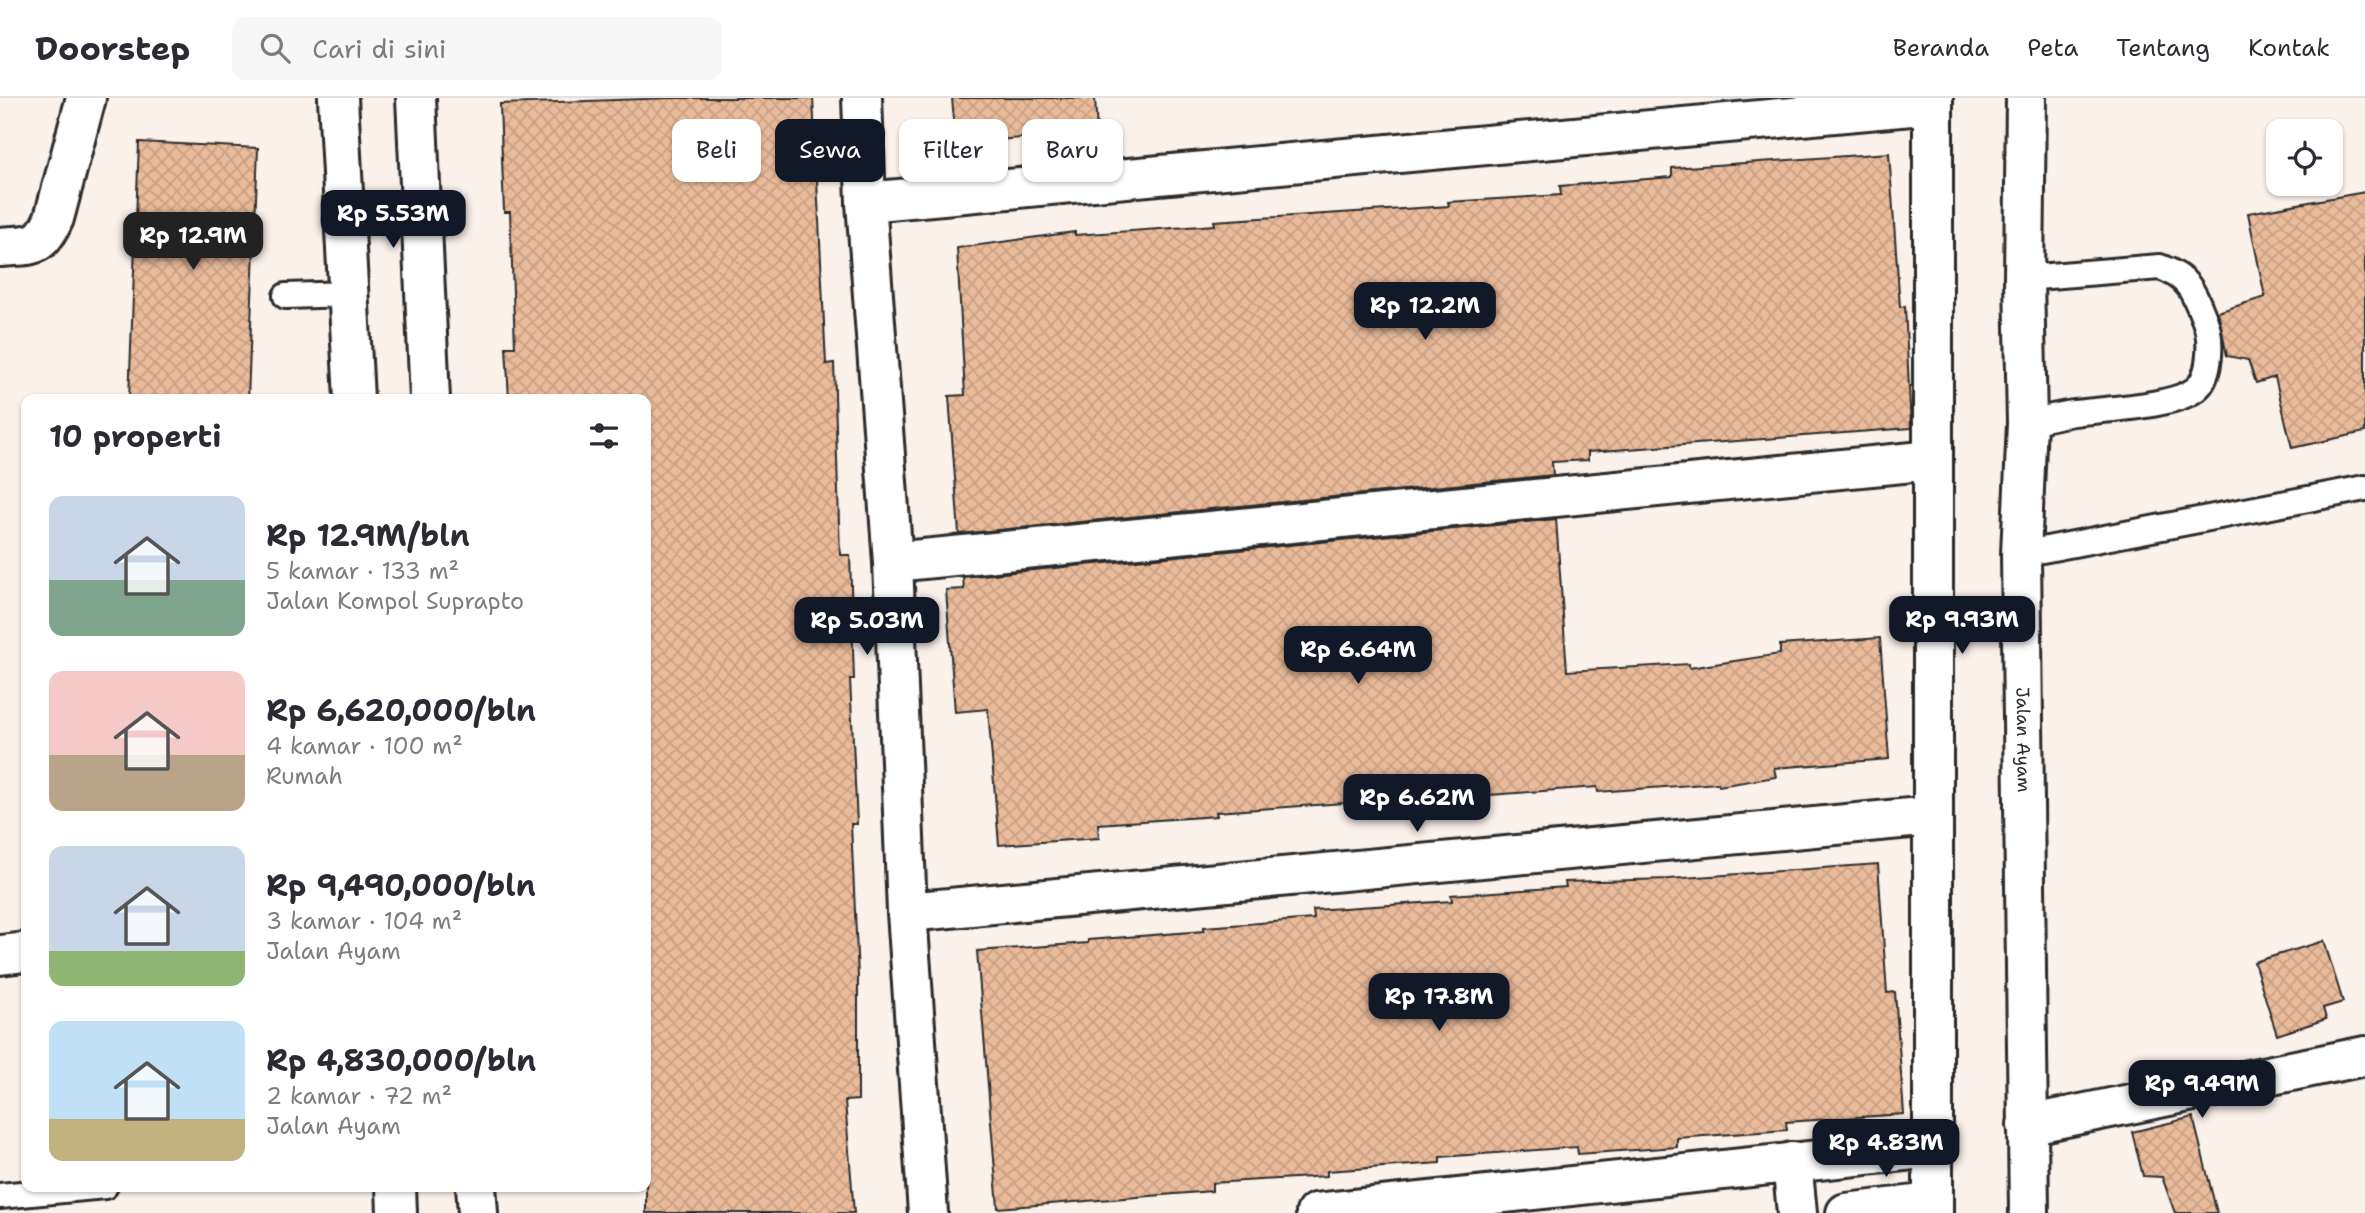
<!DOCTYPE html>
<html lang="id">
<head>
<meta charset="utf-8">
<style>
	:root { --surface:#fff; --page:#f7f7f7; --text:#2b2b33; --muted:#7c7c81; --line:#e1e1e2; --accent:#111827 }
	body { margin:0; font-family:"Shantell Sans",sans-serif; background:var(--page); color:var(--text); height:100vh; display:flex; flex-direction:column; font-size:26px; white-space:nowrap }
	* { box-sizing:border-box; margin:0 }
	p { font-size:23px; color:var(--muted) }
	.icon { flex:none; width:38px; height:38px; fill:none; stroke:currentColor; stroke-width:2; stroke-linecap:round; stroke-linejoin:round }
	.map { position:relative; flex:1; overflow:hidden }
	.details { position:absolute; left:21px; top:296px; width:630px; height:798px; display:flex; flex-direction:column; background:var(--surface); border-radius:14px; box-shadow:0 2px 5px #0004 }
	.details>* { flex:none }
	.hud { position:absolute; left:672px; top:21px; width:665px; height:63px; display:flex; gap:14px }
	.tools { position:absolute; left:2266px; top:21px; display:grid; gap:14px }
	.tools a { display:grid; place-items:center; width:77px; height:77px; border-radius:14px; background:var(--surface); box-shadow:0 2px 5px #0004; font-size:35px }
	.price { position:absolute; translate:-50% -60px; padding:0 16px; border-radius:14px; background:var(--accent); color:#fff; font-size:23px; line-height:46px; filter:drop-shadow(0 2px 4px #0008) }
	.price::after { content:''; position:absolute; left:50%; top:42px; width:21px; height:16px; margin-left:-10px; background:inherit; clip-path:polygon(0 0,100% 0,50% 100%) }
	.price.selected { background:#222; color:#fff }
	ul { padding:0; list-style:none }
	li { display:flex; align-items:center; gap:21px; height:175px; padding:0 28px }
	li span { display:grid; place-items:center; flex:none; width:196px; height:140px; border-radius:14px; color:#555 }
	li>.icon { margin-inline-start:auto }
	span .icon { width:84px; height:84px; fill:#fffc; stroke-width:1 }
	li b { font-size:30px }
	h2 { display:flex; justify-content:space-between; align-items:center; height:84px; padding:0 28px; font-size:30px }
	.tag { padding:0 24px; border-radius:14px; background:var(--surface); box-shadow:0 2px 5px #0004; font-size:24px; line-height:63px }
	.tag.selected { background:var(--accent); color:#fff }
	header { display:flex; align-items:center; gap:42px; box-sizing:border-box; height:98px; padding:0 35px; background:var(--surface); border-bottom:2px solid var(--line) }
	header strong { font-size:33px }
	nav { display:flex; gap:38px; margin-inline-start:auto; font-size:24px }
	.search { width:490px; height:63px; background:var(--page); display:flex; align-items:center; gap:18px; box-sizing:border-box; padding:0 24px; border-radius:14px; color:var(--muted); font-size:26px }
	.map>svg:first-child { display:block }
	.building { fill:url(#building-cross-hatch); stroke:#2b2b2b; stroke-width:2 }
	.lines { fill:none; stroke-linecap:round; stroke-linejoin:round }
	.service-casing { stroke:#2b2b2b; stroke-width:30 }
	.minor-casing { stroke:#2b2b2b; stroke-width:44 }
	.tertiary-casing { stroke:#2b2b2b; stroke-width:44 }
	.service { stroke:#fff; stroke-width:24 }
	.minor { stroke:#fff; stroke-width:38 }
	.tertiary { stroke:#fff; stroke-width:38 }
	.labels { text-anchor:middle; stroke-width:6; stroke-linejoin:round; paint-order:stroke }
	.street-label { font-size:18px; fill:#2b2b2b; stroke:#fff }
</style>
</head>
<body>
<header>
<strong>Doorstep</strong>
<div class="search"><svg class="icon" aria-label="search" viewBox="0 0 24 24"><circle cx="10" cy="10" r="6"/><path d="M15 15l6 6"/></svg>Cari di sini</div>
<nav><a>Beranda</a><a>Peta</a><a>Tentang</a><a>Kontak</a></nav>
</header>
<div class="map">
<svg width="2365" height="1115" viewBox="0 0 2365 1115">
	<defs>
		<pattern id="building-cross-hatch" width="8" height="8" patternUnits="userSpaceOnUse" patternTransform="scale(1.75)"><rect width="8" height="8" fill="#eabb9a"/><path d="M0 0l8 8M0 8l8-8" fill="none" stroke="#c9a185"/></pattern>
	</defs>
	<rect width="100%" height="100%" fill="#fbf1eb"/>
	<filter id="ink" filterUnits="userSpaceOnUse"><feTurbulence type="fractalNoise" baseFrequency=".0143" numOctaves="2"/><feDisplacementMap in="SourceGraphic" scale="14" xChannelSelector="R" yChannelSelector="G"/><feConvolveMatrix kernelMatrix="1 2 1 2 8 2 1 2 1" color-interpolation-filters="sRGB"/></filter>
	<g filter="url(#ink)">
		<path class="building" d="M 672,0 L 813,0 L 826,266 L 834,265 L 840,457 L 850,457 L 854,581 L 850,581 L 857,726 L 851,726 L 858,879 L 858,1002 L 845,1003 L 854,1115 L 646,1115 L 646,301 L 509,301 L 506,249 L 515,249 L 510,114 L 504,114 L 500,6 Z
			M 952,0 L 1095,0 L 1097,33 L 956,46 Z
			M 139,44 L 258,50 L 248,301 L 129,301 Z
			M 1889,55 L 1900,209 L 1905,208 L 1911,330 L 1588,354 L 1588,362 L 1552,364 L 1553,377 L 959,436 L 949,298 L 965,297 L 957,150 L 1075,134 L 1075,137 L 1215,127 L 1214,123 L 1449,108 L 1448,104 L 1561,97 L 1560,88 L 1672,79 L 1672,70 Z
			M 2365,94 L 2365,334 L 2292,350 L 2275,279 L 2256,285 L 2248,262 L 2227,258 L 2218,214 L 2265,199 L 2248,115 Z
			M 1556,421 L 1567,573 L 1689,566 L 1689,570 L 1780,556 L 1780,547 L 1880,540 L 1889,661 L 1774,670 L 1776,679 L 1719,688 L 1718,685 L 1598,694 L 1597,689 L 1476,698 L 1475,696 L 1216,714 L 1217,718 L 1098,726 L 1099,740 L 999,747 L 988,611 L 955,614 L 946,492 L 964,491 L 963,479 Z
			M 1878,766 L 1887,895 L 1895,894 L 1904,1016 L 1786,1024 L 1787,1032 L 1677,1040 L 1677,1049 L 1578,1056 L 1577,1049 L 1440,1059 L 1440,1065 L 1327,1073 L 1327,1078 L 1212,1085 L 1212,1093 L 998,1110 L 977,853 L 1088,845 L 1088,842 L 1204,833 L 1204,829 L 1314,821 L 1313,812 L 1452,803 L 1451,797 L 1566,789 L 1565,784 L 1669,781 Z
			M 2324,843 L 2343,904 L 2323,910 L 2326,921 L 2277,937 L 2254,864 Z
			M 2193,1019 L 2217,1115 L 2175,1115 L 2162,1079 L 2143,1078 L 2132,1034 Z"/>
		<g class="lines">
			<defs>
				<path id="service" d="M 2024,180 L 2160,169 C 2190,180 2194,195 2205,223 C 2212,240 2211,276 2198,289 C 2178,309 2104,311 2074,315 C 2058,317 2043,321 2027,325
					M 286,198 L 348,196
					M 2021,456 L 2365,390
					M 0,1098 L 105,1088"/>
				<g id="minor">
					<path d="M 862,0 L 866,104 L 893,464 L 907,814 L 928,1115"/>
					<path d="M 1933,0 L 1933,1115"/>
					<path id="s1" d="M 2026,0 L 2024,180 L 2027,325 L 2021,456 L 2029,1115"/>
					<path d="M 866,104 L 1933,6"/>
					<path d="M 0,149 C 31,146 40,152 54,120 L 86,0"/>
					<path d="M 893,464 L 1933,362"/>
					<path d="M 907,814 L 1932,718"/>
					<path d="M 0,857 L 26,854"/>
					<path d="M 2027,1027 L 2365,958"/>
					<path d="M 1792,1064 L 1797,1115"/>
					<path d="M 1316,1115 L 1932,1050"/>
					<path d="M 1846,1115 L 1933,1105"/>
				</g>
				<path id="tertiary" d="M 338,0 L 354,301
					M 416,0 L 430,301
					M 396,1088 L 397,1115
					M 476,1088 L 478,1115"/>
			</defs>
			<use href="#service" class="service-casing"/>
			<use href="#minor" class="minor-casing"/>
			<use href="#tertiary" class="tertiary-casing"/>
			<use href="#service" class="service"/>
			<use href="#minor" class="minor"/>
			<use href="#tertiary" class="tertiary"/>
		</g>
	</g>
	<g class="labels">
		<g class="street-label">
			<text dy="6" stroke="none"><textPath href="#s1" startOffset="642">Jalan Ayam</textPath></text>
		</g>
	</g>
</svg>
<div class="tools">
<a><svg class="icon" aria-label="locate" viewBox="0 0 24 24"><circle cx="12" cy="12" r="6"/><path d="M12 2v4M12 18v4M2 12h4M18 12h4"/></svg></a>
</div>
<b class="price" style="left:393px;top:152px">Rp 5.53M</b>
<b class="price selected" style="left:193px;top:174px">Rp 12.9M</b>
<b class="price" style="left:1425px;top:244px">Rp 12.2M</b>
<b class="price" style="left:1962px;top:558px">Rp 9.93M</b>
<b class="price" style="left:867px;top:559px">Rp 5.03M</b>
<b class="price" style="left:1358px;top:588px">Rp 6.64M</b>
<b class="price" style="left:1417px;top:736px">Rp 6.62M</b>
<b class="price" style="left:1439px;top:935px">Rp 17.8M</b>
<b class="price" style="left:2202px;top:1022px">Rp 9.49M</b>
<b class="price" style="left:1886px;top:1081px">Rp 4.83M</b>
<div class="hud">
<a class="tag">Beli</a>
<a class="tag selected">Sewa</a>
<a class="tag">Filter</a>
<a class="tag">Baru</a>
</div>
<section class="details">
<h2>10 properti<svg class="icon" aria-label="filters" viewBox="0 0 24 24"><path d="M4 7h16M4 17h16"/><circle cx="9" cy="7" r="2"/><circle cx="15" cy="17" r="2"/></svg></h2>
<ul>
<li><span style="background:linear-gradient(#c9d6e8 60%,#7fa58c 0)"><svg class="icon" aria-label="home" viewBox="0 0 24 24"><path d="M3 11l9-7 9 7M6 9v11h12V9"/></svg></span><div><b>Rp 12.9M/bln</b><p>5 kamar · 133 m²</p><p>Jalan Kompol Suprapto</p></div></li>
<li><span style="background:linear-gradient(#f6c9c9 60%,#b9a48a 0)"><svg class="icon" aria-label="home" viewBox="0 0 24 24"><path d="M3 11l9-7 9 7M6 9v11h12V9"/></svg></span><div><b>Rp 6,620,000/bln</b><p>4 kamar · 100 m²</p><p>Rumah</p></div></li>
<li><span style="background:linear-gradient(#c9d6e8 75%,#8fb573 0)"><svg class="icon" aria-label="home" viewBox="0 0 24 24"><path d="M3 11l9-7 9 7M6 9v11h12V9"/></svg></span><div><b>Rp 9,490,000/bln</b><p>3 kamar · 104 m²</p><p>Jalan Ayam</p></div></li>
<li><span style="background:linear-gradient(#bfe0f5 70%,#c2b280 0)"><svg class="icon" aria-label="home" viewBox="0 0 24 24"><path d="M3 11l9-7 9 7M6 9v11h12V9"/></svg></span><div><b>Rp 4,830,000/bln</b><p>2 kamar · 72 m²</p><p>Jalan Ayam</p></div></li>
</ul>
</section>
</div>
</body>
</html>
